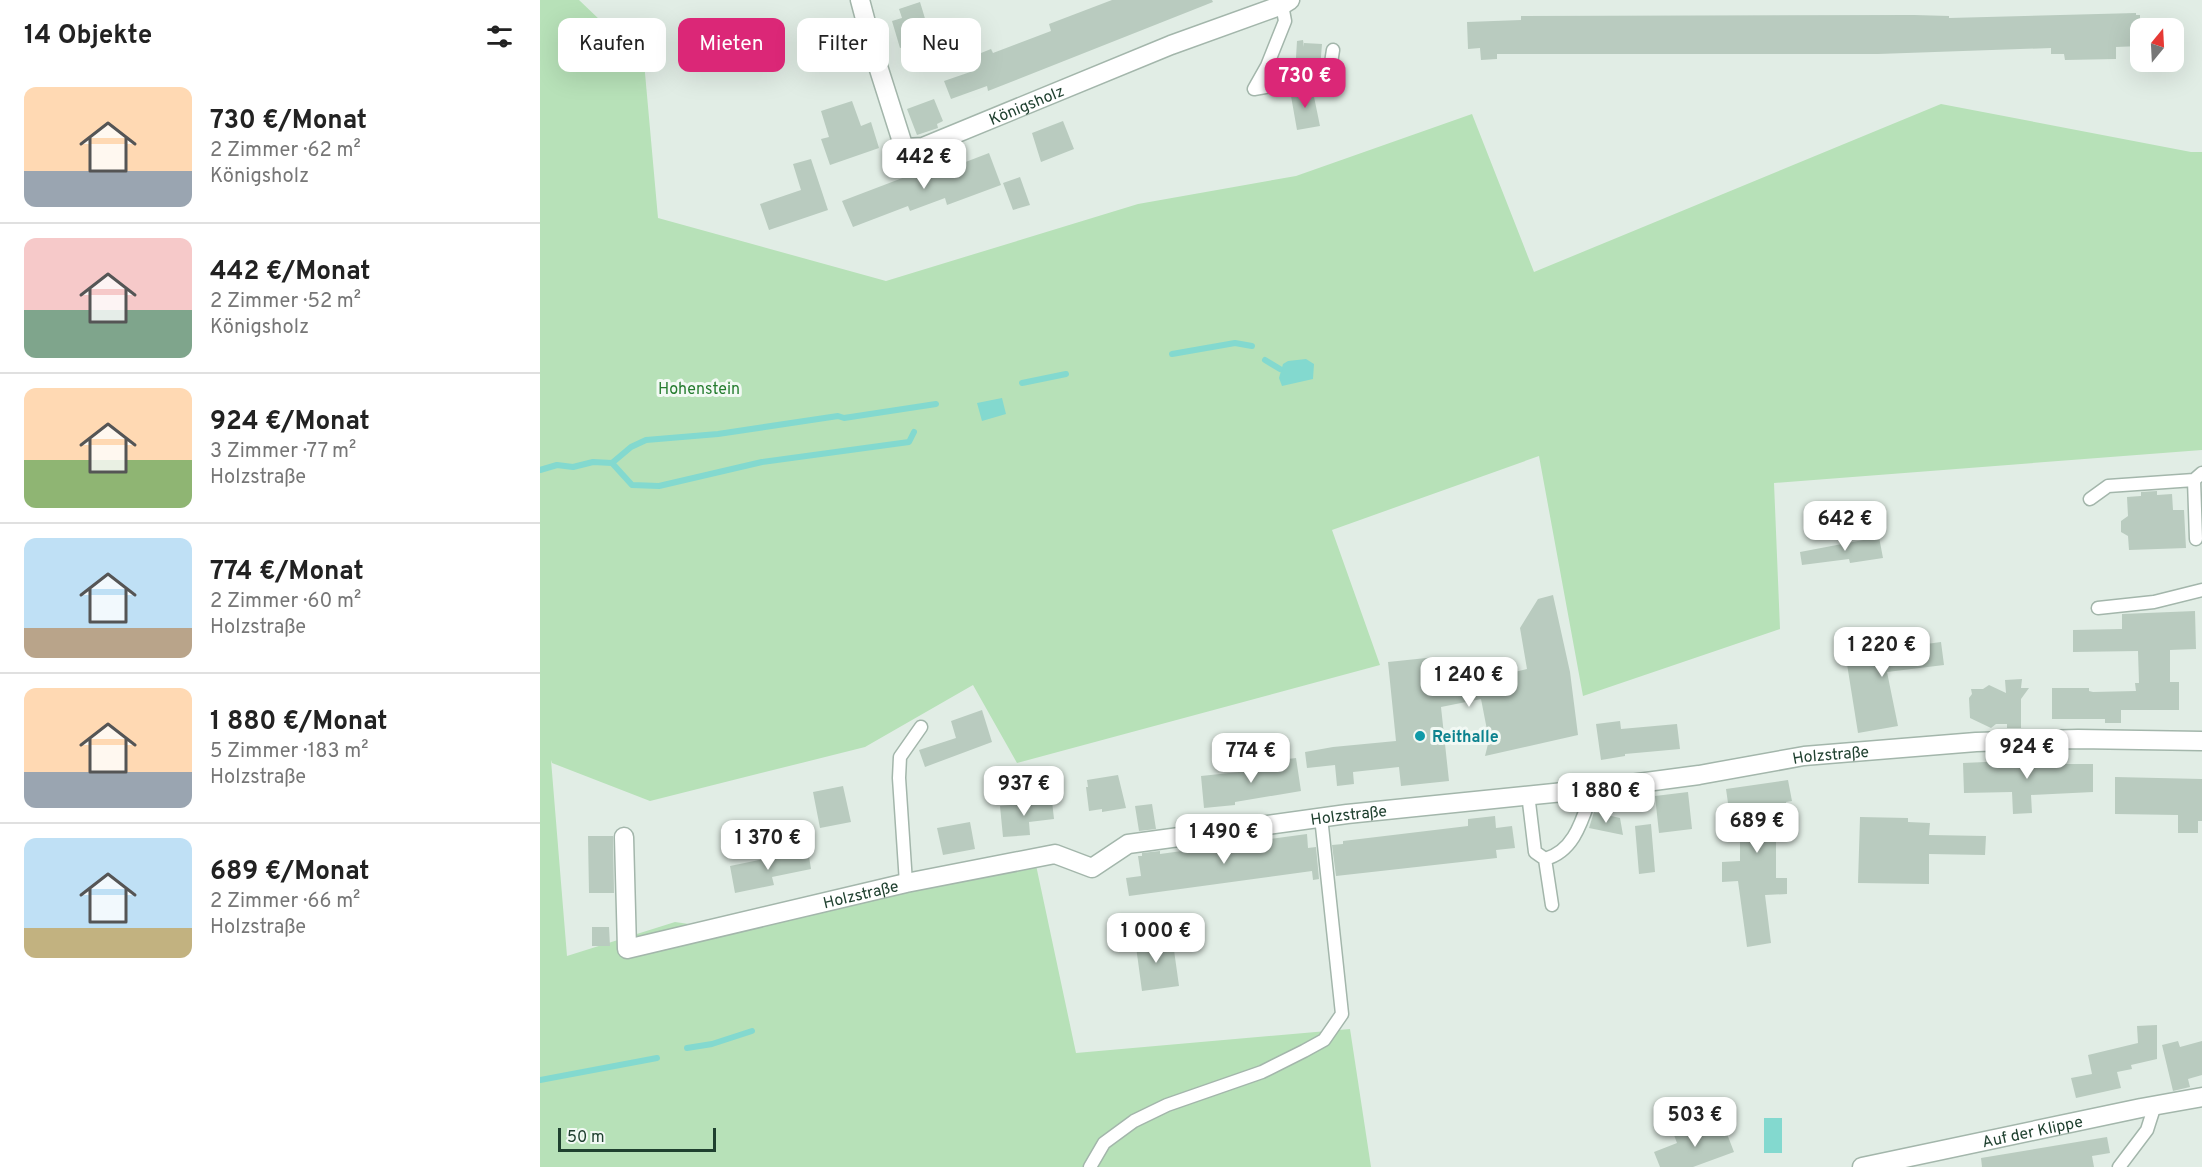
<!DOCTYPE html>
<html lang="de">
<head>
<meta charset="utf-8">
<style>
	:root { --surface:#fff; --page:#f6f6f6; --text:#222; --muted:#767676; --line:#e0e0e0; --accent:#db2777 }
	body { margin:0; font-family:Overpass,sans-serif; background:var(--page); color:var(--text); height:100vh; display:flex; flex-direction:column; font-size:22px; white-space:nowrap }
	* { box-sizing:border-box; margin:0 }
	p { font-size:20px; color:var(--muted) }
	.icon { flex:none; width:33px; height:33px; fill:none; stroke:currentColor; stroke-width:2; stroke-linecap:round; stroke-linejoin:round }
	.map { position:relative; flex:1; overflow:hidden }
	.side { display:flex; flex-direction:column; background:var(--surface); width:540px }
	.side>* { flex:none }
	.hud { position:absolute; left:18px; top:18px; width:570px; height:54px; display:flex; gap:12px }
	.needle { width:39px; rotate:18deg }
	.fabs { position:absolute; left:1590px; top:18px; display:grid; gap:12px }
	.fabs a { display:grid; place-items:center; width:54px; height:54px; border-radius:12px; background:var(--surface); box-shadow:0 6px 24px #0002; font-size:30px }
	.scale { position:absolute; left:18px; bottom:15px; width:158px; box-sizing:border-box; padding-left:6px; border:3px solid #1f402f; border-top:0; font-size:16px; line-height:21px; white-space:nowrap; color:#1f402f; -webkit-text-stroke:4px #f2f9f4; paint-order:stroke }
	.price { position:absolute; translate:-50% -51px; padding:0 14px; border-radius:12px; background:#fff; color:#222; font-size:20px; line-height:39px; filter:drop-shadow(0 2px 3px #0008) }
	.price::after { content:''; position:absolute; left:50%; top:36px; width:18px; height:14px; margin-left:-9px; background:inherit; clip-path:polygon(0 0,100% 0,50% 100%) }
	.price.selected { background:var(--accent); color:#fff }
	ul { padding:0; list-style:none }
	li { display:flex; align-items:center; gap:18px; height:150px; padding:0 24px }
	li+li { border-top:2px solid var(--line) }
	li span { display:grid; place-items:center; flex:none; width:168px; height:120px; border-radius:12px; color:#555 }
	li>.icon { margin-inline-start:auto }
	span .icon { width:72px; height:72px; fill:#fffc; stroke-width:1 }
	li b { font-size:26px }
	h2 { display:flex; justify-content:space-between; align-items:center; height:72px; padding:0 24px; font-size:26px }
	.tag { padding:0 21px; border-radius:12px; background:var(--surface); box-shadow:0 6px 24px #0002; font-size:21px; line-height:54px }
	.tag.selected { background:var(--accent); color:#fff }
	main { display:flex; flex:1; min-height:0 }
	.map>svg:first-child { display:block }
	.green { fill:#b7e1b8 }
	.water { fill:#83d9cf }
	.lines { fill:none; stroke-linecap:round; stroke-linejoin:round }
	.stream { stroke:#83d9cf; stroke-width:6 }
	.building { fill:#b9cbbf }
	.service-casing { stroke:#a3b6ab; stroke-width:15 }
	.minor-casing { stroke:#a3b6ab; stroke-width:21 }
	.service { stroke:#fff; stroke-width:12 }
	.minor { stroke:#fff; stroke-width:18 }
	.culture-dot { fill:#0f9aa8; stroke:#f2f9f4; stroke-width:2 }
	.labels { text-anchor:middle; stroke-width:6; stroke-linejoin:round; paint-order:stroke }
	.street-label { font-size:16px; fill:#1f402f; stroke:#f2f9f4 }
	.park-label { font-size:16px; fill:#257c2f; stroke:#f2f9f4 }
	.culture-label { font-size:16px; font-weight:bold; fill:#0d838f; stroke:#f2f9f4; text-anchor:start }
</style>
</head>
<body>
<main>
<section class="side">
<h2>14 Objekte<svg class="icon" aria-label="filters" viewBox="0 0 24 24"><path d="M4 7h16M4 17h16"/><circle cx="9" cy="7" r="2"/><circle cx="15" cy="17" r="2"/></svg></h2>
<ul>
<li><span style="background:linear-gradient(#ffd9b3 70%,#9aa5b1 0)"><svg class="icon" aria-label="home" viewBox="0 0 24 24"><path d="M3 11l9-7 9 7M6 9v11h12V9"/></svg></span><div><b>730 €/Monat</b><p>2 Zimmer · 62 m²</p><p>Königsholz</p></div></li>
<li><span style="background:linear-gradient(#f6c9c9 60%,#7fa58c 0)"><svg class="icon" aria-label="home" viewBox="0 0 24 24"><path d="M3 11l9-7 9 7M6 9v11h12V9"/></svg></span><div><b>442 €/Monat</b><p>2 Zimmer · 52 m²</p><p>Königsholz</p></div></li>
<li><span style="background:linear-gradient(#ffd9b3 60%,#8fb573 0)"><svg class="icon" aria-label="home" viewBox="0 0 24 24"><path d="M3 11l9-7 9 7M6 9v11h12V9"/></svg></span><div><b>924 €/Monat</b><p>3 Zimmer · 77 m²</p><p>Holzstraße</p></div></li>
<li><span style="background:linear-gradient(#bfe0f5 75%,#b9a48a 0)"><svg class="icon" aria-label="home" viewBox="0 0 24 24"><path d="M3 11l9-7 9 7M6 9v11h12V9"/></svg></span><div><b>774 €/Monat</b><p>2 Zimmer · 60 m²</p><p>Holzstraße</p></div></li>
<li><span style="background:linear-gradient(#ffd9b3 70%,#9aa5b1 0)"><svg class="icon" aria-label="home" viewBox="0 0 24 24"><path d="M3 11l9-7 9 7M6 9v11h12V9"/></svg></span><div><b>1 880 €/Monat</b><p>5 Zimmer · 183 m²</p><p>Holzstraße</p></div></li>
<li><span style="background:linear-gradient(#bfe0f5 75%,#c2b280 0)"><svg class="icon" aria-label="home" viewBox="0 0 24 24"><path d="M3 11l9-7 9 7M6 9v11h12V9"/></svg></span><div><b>689 €/Monat</b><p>2 Zimmer · 66 m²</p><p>Holzstraße</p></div></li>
</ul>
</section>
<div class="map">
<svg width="1662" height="1167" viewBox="0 0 1662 1167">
	<rect width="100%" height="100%" fill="#e1ede5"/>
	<path class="green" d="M 0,0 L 39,0 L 104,62 L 118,218 L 346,281 L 598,204 L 756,176 L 932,114 L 994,272 L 1401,104 L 1651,152 L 1662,152 L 1662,450 L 1234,483 L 1240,629 L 1043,696 L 999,456 L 792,530 L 840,665 L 477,763 L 433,685 L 325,747 L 110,801 L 12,763 L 11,760 L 27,956 L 135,922 L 191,930 L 493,851 L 536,1053 L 810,1029 L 831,1167 L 0,1167 Z"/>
	<path class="water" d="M 766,359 L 774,364 L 773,379 L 742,386 L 739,378 L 743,364 L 748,361 Z
		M 462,398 L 466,414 L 442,421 L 437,403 Z
		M 1224,1118 L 1242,1118 L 1242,1153 L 1224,1153 Z"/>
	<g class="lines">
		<path class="stream" d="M 632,354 L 695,343 L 712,346
			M 725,360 L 740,369
			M 482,383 L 526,374
			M 72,463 L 92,485 L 119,486 L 222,462 L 369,442 L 374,432
			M 0,470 L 17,465 L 33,467 L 53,462 L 72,463 L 91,447 L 106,440 L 178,434 L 298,416 L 304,418 L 396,404
			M 147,1048 L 172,1044 L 212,1031
			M 0,1080 L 117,1058"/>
	</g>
	<path class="building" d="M 572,0 L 672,0 L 673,2 L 448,91 L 447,86 L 411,99 L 404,81 L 436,70 L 431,57 L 451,49 L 453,53 L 511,31 L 509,24 Z
		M 380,2 L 390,35 L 383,47 L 376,43 L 360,48 L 352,21 L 362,18 L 359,9 Z
		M 1596,13 L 1596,15 L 1600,15 L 1600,46 L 1576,47 L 1576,59 L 1525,60 L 1524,54 L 1511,54 L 1511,48 L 1338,54 L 957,54 L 957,59 L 941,60 L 940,48 L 928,49 L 927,22 L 981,20 L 981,16 L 1374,15 L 1409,16 L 1409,18 Z
		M 763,40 L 764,47 L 764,43 L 782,44 L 780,69 L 768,69 L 769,71 L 755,74 L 757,41 Z
		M 772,87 L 780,126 L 757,130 L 751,96 L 754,95 L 754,90 Z
		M 394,99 L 403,121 L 397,124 L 398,128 L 377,135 L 367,109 Z
		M 312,101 L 321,126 L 331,122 L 339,148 L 290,165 L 281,139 L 289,137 L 281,111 Z
		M 523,121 L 534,149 L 501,162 L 492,133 Z
		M 449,153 L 461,185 L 407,205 L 405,198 L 370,211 L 368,206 L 313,227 L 302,201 L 386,169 L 389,176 Z
		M 271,159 L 288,210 L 229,230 L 220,204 L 261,190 L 253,164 Z
		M 480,177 L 490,205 L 473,210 L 463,183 Z
		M 1617,491 L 1617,495 L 1632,494 L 1633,510 L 1644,510 L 1646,548 L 1589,550 L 1588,536 L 1581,532 L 1581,521 L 1588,516 L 1587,497 L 1601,496 L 1601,492 Z
		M 1339,537 L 1343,558 L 1310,563 L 1309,559 L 1262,565 L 1260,552 Z
		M 1013,595 L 1030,672 L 1038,735 L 945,756 L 949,740 L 941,699 L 901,707 L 909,781 L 861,786 L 859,767 L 813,772 L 814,784 L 797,786 L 795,765 L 767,768 L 765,752 L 793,747 L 856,741 L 848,662 L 896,657 L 899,684 L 953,667 L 954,677 L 987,669 L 980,628 L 998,599 Z
		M 1655,611 L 1656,649 L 1630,650 L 1630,682 L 1639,682 L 1639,710 L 1581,710 L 1581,723 L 1565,723 L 1565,719 L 1512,719 L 1512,688 L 1549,688 L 1549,691 L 1553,692 L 1596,691 L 1595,683 L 1599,683 L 1598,651 L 1533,652 L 1533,630 L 1582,629 L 1582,614 Z
		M 1338,636 L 1342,650 L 1401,642 L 1404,665 L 1347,672 L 1358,726 L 1318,733 L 1307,664 L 1301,649 Z
		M 1482,679 L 1481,688 L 1489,688 L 1481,699 L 1481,728 L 1467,728 L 1467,724 L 1456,724 L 1451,728 L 1430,718 L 1429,698 L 1432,694 L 1431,689 L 1443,689 L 1449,685 L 1466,693 L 1465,680 Z
		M 442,710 L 452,742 L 385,767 L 379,750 L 416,738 L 411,721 Z
		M 1080,721 L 1081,729 L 1137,724 L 1140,749 L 1085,754 L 1085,756 L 1061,760 L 1056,724 Z
		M 756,758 L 761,791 L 695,802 L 695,805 L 664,808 L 661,776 L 718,770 L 717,763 Z
		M 1489,760 L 1490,764 L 1553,764 L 1553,792 L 1491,795 L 1492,813 L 1473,814 L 1472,792 L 1424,793 L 1423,763 Z
		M 578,775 L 586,808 L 562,812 L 562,809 L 549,811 L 546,787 L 548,787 L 547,780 Z
		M 1575,777 L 1662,779 L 1662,821 L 1658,821 L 1658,833 L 1638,833 L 1638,815 L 1575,814 Z
		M 1248,780 L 1252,801 L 1246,802 L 1247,807 L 1234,809 L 1236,837 L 1236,878 L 1247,878 L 1247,894 L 1225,895 L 1231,943 L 1207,947 L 1198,881 L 1182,882 L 1182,862 L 1200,861 L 1200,814 L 1198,815 L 1197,809 L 1189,810 L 1186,789 Z
		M 303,786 L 311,822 L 280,828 L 273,792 Z
		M 1148,792 L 1152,829 L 1119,833 L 1115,796 Z
		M 512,801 L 514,819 L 489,822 L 490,835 L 463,837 L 460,806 Z
		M 612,804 L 616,829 L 599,831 L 595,806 Z
		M 1054,812 L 1080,818 L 1083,835 L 1049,828 Z
		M 955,816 L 956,828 L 972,826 L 975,848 L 956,850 L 957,858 L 796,876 L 792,845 L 803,844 L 803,841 L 928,826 L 928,819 Z
		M 1320,817 L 1368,818 L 1368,822 L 1390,823 L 1389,835 L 1446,836 L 1445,855 L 1389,854 L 1389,884 L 1318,883 Z
		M 430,822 L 435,849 L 403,855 L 397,828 Z
		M 1111,824 L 1115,872 L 1099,874 L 1095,826 Z
		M 767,834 L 768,848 L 776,847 L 779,879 L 773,880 L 772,871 L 589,896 L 586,878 L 601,876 L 598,856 L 602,856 L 602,853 L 620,851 L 620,854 Z
		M 48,836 L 73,836 L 74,893 L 49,893 Z
		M 268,850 L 271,869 L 232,877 L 234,885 L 195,893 L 190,866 Z
		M 52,927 L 69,927 L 70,946 L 52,946 Z
		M 618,936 L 619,945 L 633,943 L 639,986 L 602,991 L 595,939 Z
		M 1617,1025 L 1617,1059 L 1591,1065 L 1592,1069 L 1577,1072 L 1581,1088 L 1536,1098 L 1531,1078 L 1552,1074 L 1548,1055 L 1598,1043 L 1597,1026 Z
		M 1638,1041 L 1640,1047 L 1662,1041 L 1662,1075 L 1648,1079 L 1650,1087 L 1633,1091 L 1622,1045 Z
		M 1164,1126 L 1167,1133 L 1184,1126 L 1194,1152 L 1153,1167 L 1120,1167 L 1114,1152 L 1137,1143 L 1134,1135 Z
		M 1567,1137 L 1570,1153 L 1552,1156 L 1554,1167 L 1442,1167 L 1441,1158 Z"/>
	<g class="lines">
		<defs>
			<path id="service" d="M 742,5 L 745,21 L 727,66 L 714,89 L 789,76 L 793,50
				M 1550,499 L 1568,486 L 1654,480
				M 1656,539 L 1654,480 L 1662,473
				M 1558,608 L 1614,602 L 1662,590
				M 988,794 L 995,852 L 1005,859 C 1036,851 1043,816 1053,789
				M 1005,859 L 1012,905
				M 366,883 L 359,778 L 360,757 L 381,727
				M 550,1167 L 564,1143 L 594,1121 L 627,1105 L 722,1072 L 764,1051 L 784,1040 L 802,1014 L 781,817
				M 1579,1167 L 1607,1130 L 1615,1105"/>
			<g id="minor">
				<path id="s1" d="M 320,0 L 336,60 L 364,148 L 383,147 L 631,45 L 742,5 L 750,0"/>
				<path id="s2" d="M 84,837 L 87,949 L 366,883 L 515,854 L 552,868 L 588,844 L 807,814 L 1053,789 L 1159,775 L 1264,756 L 1436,742 L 1538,739 L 1662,741"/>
				<path id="s3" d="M 1322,1167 L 1601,1108 L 1662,1097"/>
			</g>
		</defs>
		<use href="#service" class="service-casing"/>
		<use href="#minor" class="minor-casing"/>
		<use href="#service" class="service"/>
		<use href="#minor" class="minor"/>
	</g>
	<circle class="culture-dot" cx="880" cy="736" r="6"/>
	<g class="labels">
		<g class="street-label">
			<text dy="6" stroke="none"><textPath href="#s1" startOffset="285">Königsholz</textPath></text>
			<text dy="6" stroke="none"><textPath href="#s2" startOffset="1342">Holzstraße</textPath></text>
			<text dy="6" stroke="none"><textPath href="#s2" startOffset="856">Holzstraße</textPath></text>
			<text dy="6" stroke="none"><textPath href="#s2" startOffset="352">Holzstraße</textPath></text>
			<text dy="6" stroke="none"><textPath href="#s3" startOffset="174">Auf der Klippe</textPath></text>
		</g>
		<g class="park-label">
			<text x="159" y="394">Hohenstein</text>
		</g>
		<g class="culture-label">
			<text x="892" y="742">Reithalle</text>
		</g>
	</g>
</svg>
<div class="fabs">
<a><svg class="needle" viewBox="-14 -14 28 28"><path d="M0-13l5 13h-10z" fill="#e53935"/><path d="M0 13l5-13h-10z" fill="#767676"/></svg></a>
</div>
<div class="scale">50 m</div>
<b class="price selected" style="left:765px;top:109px">730 €</b>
<b class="price" style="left:384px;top:190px">442 €</b>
<b class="price" style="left:1305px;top:552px">642 €</b>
<b class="price" style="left:1342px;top:678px">1 220 €</b>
<b class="price" style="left:929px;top:708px">1 240 €</b>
<b class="price" style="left:1487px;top:780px">924 €</b>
<b class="price" style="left:711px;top:784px">774 €</b>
<b class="price" style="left:484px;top:817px">937 €</b>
<b class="price" style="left:1066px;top:824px">1 880 €</b>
<b class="price" style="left:1217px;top:854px">689 €</b>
<b class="price" style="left:684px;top:865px">1 490 €</b>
<b class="price" style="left:228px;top:871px">1 370 €</b>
<b class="price" style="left:616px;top:964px">1 000 €</b>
<b class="price" style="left:1155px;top:1148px">503 €</b>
<div class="hud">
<a class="tag">Kaufen</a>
<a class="tag selected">Mieten</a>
<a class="tag">Filter</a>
<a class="tag">Neu</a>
</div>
</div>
</main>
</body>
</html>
